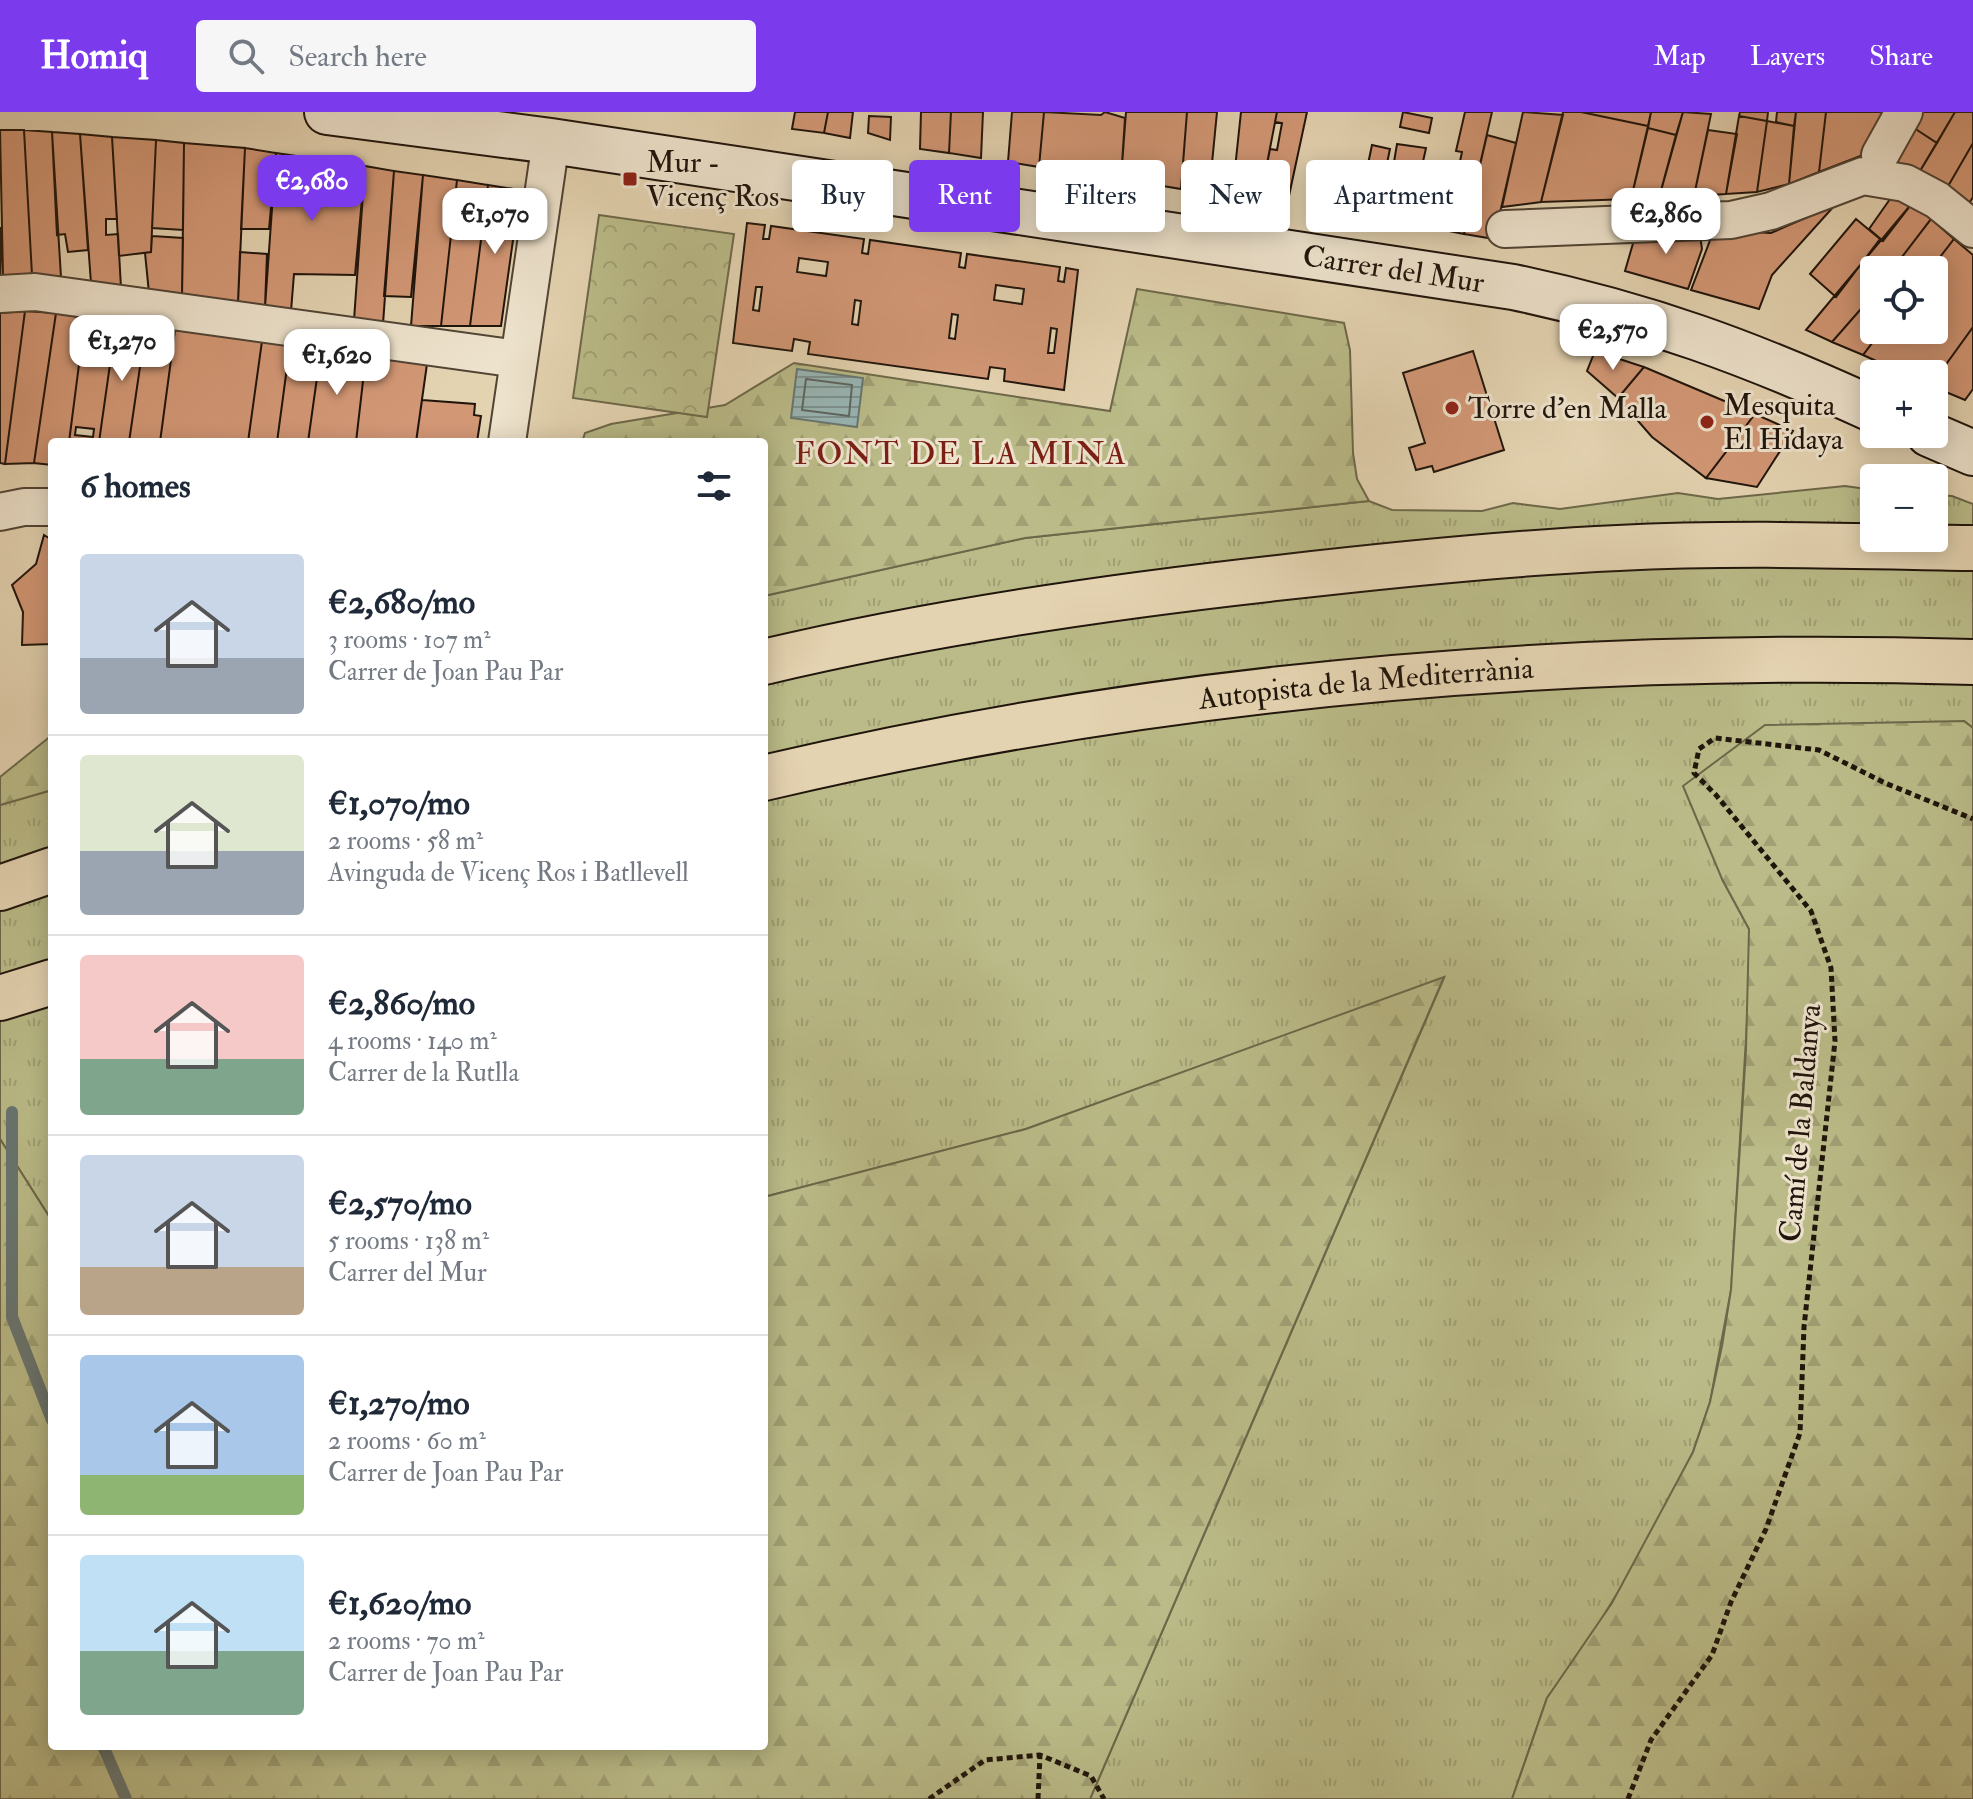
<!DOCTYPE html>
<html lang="en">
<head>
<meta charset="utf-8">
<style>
	:root { --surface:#fff; --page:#f6f6f7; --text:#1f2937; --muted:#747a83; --line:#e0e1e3; --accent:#7c3aed }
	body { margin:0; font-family:"IM FELL Double Pica",serif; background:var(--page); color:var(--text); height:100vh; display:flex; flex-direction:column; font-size:30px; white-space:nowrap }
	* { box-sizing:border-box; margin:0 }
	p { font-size:26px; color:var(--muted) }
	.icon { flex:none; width:44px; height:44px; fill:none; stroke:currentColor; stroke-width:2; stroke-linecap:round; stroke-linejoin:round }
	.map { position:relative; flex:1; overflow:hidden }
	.drawer { position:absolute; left:48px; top:326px; width:720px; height:1312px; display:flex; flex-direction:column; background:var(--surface); border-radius:8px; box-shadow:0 4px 20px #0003 }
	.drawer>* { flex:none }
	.banner { position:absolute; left:792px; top:48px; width:760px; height:72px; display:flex; gap:16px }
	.controls { position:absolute; left:1860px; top:144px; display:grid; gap:16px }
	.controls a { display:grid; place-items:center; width:88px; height:88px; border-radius:8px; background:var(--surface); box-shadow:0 4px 20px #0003; font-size:40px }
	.price { position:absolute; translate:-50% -68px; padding:0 18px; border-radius:16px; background:#fff; color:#222; font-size:26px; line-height:52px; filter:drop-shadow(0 2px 4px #0008) }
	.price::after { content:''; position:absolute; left:50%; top:48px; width:24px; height:18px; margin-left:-12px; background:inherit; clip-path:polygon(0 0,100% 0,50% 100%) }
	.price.active { background:var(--accent); color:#fff }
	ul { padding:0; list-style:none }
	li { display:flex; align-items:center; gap:24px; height:200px; padding:0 32px }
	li+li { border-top:2px solid var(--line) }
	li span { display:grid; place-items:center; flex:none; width:224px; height:160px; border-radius:8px; color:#555 }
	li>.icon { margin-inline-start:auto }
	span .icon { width:96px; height:96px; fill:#fffc; stroke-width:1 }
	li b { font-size:34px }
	h2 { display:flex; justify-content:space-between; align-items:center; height:96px; padding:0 32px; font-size:34px }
	.chip { padding:0 28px; border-radius:8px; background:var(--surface); box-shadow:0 4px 20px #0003; font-size:28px; line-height:72px }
	.chip.active { background:var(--accent); color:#fff }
	header { display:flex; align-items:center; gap:48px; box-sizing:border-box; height:112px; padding:0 40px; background:var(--accent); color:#fff }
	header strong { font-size:38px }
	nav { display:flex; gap:44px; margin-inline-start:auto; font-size:28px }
	.search { width:560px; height:72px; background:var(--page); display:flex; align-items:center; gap:20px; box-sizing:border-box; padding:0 28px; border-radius:8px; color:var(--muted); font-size:30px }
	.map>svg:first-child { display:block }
	.grass { fill:url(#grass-tufts); stroke:#6d684a; stroke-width:2 }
	.forest { fill:url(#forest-firs); stroke:#6d684a; stroke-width:2 }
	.park { fill:url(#park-crowns); stroke:#6d684a; stroke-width:2 }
	.water { fill:url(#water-rules); stroke:#687671; stroke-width:2 }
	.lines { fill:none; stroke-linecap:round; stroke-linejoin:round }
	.shore { stroke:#5c6660; stroke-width:2 }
	.stream { stroke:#687671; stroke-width:12 }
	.building { fill:#d29775; stroke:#20150c; stroke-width:2; fill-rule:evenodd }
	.minor-casing { stroke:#514435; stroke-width:40 }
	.secondary-casing { stroke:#20150c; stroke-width:48 }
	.motorway-casing { stroke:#20150c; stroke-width:48 }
	.path { stroke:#20150c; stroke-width:5; stroke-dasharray:6 4; stroke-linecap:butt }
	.minor { stroke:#ede2cc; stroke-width:36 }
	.secondary { stroke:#ede2cc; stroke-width:44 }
	.motorway { stroke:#e4d3b1; stroke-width:44 }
	.poi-dot { fill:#8f2418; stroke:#ede2cc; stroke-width:3 }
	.labels { text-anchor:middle; stroke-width:6; stroke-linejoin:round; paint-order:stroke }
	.poi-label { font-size:30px; fill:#20150c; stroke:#ede2cc; text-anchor:start }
	.street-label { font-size:30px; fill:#20150c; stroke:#ede2cc }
	.neighbourhood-label { font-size:32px; letter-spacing:2px; fill:#7a1f14; stroke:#ede2cc }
</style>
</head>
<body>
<header>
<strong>Homiq</strong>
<div class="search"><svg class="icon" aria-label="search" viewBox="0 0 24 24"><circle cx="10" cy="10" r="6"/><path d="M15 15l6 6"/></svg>Search here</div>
<nav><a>Map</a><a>Layers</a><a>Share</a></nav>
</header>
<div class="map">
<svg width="1973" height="1687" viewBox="0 0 1973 1687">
	<defs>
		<pattern id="grass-tufts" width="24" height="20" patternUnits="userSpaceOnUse" patternTransform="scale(2)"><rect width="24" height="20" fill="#babb88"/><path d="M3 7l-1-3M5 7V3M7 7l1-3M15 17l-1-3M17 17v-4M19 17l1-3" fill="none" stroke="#a0a074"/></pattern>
		<pattern id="forest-firs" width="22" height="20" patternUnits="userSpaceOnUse" patternTransform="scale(2)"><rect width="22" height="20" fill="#babb88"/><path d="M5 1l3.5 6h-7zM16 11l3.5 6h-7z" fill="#a0a074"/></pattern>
		<pattern id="park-crowns" width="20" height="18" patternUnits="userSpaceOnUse" patternTransform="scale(2)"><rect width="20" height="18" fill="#babb88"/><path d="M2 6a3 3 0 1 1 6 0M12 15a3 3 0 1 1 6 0" fill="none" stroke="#a0a074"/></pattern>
		<pattern id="water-rules" width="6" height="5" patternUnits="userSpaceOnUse" patternTransform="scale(2)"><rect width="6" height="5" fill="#98b6b5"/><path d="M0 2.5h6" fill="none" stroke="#7c9392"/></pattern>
	</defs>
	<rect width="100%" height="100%" fill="#e4d3b1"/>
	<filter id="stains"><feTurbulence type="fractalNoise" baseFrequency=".0025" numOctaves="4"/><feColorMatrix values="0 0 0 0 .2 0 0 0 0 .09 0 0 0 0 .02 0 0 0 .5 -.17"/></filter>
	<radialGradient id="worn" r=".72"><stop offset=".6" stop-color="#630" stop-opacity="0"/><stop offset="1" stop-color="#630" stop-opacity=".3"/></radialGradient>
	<path class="grass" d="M 1845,374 L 1874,378 L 1874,426 L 1934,426 L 1934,383 L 1952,384 L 1973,392 L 1973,616 L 1964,609 L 1722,767 L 1749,817 L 1749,876 L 1731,1178 L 1710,1290 L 1693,1340 L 1642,1441 L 1580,1542 L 1547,1586 L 1512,1687 L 1090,1687 L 1444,866 L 1026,1017 L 764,1085 L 764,484 L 1025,426 L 1369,389 L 1392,398 L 1482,399 L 1513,391 L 1560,397 L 1678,381 L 1718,387 Z
		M 52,678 L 52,1109 L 0,1027 L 0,693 Z"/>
	<path class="forest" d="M 1137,177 L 1344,211 L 1350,238 L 1353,341 L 1357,367 L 1369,389 L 1025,426 L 764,484 L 764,330 L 582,330 L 585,321 L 611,312 L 725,293 L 794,251 L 1110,299 Z
		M 1964,609 L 1973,616 L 1973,1687 L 1512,1687 L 1547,1586 L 1612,1491 L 1693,1340 L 1710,1290 L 1722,1234 L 1731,1178 L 1746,938 L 1749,817 L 1722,767 L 1683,674 L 1765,613 Z
		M 52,623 L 52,678 L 0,693 L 0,665 Z
		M 1444,865 L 1090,1687 L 0,1687 L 0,1027 L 52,1109 L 52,1634 L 764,1634 L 764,1085 L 1026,1017 Z"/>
	<path class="park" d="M 599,103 L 734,122 L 707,305 L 573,286 Z"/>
	<path class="water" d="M 797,257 L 863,266 L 857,315 L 791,306 Z"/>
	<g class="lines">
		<path class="shore" d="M 806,267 L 852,273 L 849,304 L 802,298 Z"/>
		<path class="stream" d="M 12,1000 L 12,1205 L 52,1308
			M 103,1634 L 126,1687"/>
	</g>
	<path class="building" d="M 795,0 L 828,0 L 824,21 L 792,17 Z
		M 828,0 L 853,0 L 850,26 L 824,21 Z
		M 921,0 L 951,0 L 949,41 L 920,37 Z
		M 951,0 L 983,0 L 981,46 L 949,41 Z
		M 1012,0 L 1044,0 L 1039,55 L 1008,50 Z
		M 1044,0 L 1101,3 L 1105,0 L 1125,6 L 1121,67 L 1039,55 Z
		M 1126,0 L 1187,0 L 1181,77 L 1121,67 Z
		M 1187,0 L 1217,0 L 1209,82 L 1181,77 Z
		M 1241,0 L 1277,0 L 1260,88 L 1232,85 Z
		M 1277,0 L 1307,0 L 1287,93 L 1260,88 L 1270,37 L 1277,38 L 1282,11 L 1275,10 Z
		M 1403,0 L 1432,6 L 1429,21 L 1400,15 Z
		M 1465,0 L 1492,0 L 1464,122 L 1439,117 L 1449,72 L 1455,73 L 1462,40 L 1456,39 Z
		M 1523,0 L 1563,3 L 1541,90 L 1502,95 Z
		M 1563,0 L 1581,0 L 1648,14 L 1631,87 L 1541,90 Z
		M 1581,0 L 1651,0 L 1648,14 Z
		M 1651,0 L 1683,0 L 1676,23 L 1648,16 Z
		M 1683,0 L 1711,2 L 1694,84 L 1659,86 Z
		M 1740,0 L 1768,0 L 1767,9 L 1739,4 Z
		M 1777,0 L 1796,0 L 1794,14 L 1776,10 Z
		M 1796,0 L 1826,0 L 1819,60 L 1789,72 Z
		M 1826,0 L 1883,0 L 1863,43 L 1819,60 Z
		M 1919,0 L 1955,0 L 1937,31 L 1911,14 Z
		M 1955,0 L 1973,0 L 1973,31 L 1947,76 L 1917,64 Z
		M 869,4 L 891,5 L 890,28 L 868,21 Z
		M 1739,4 L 1767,9 L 1757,80 L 1726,82 Z
		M 1767,9 L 1794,14 L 1789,72 L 1757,80 Z
		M 1911,14 L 1937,31 L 1917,64 L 1889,52 Z
		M 1648,16 L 1676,23 L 1660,82 L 1632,83 Z
		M 0,18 L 24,18 L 32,163 L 3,164 Z
		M 24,18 L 52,20 L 61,165 L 32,163 Z
		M 1708,18 L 1737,22 L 1726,82 L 1694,84 Z
		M 52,20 L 80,22 L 88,138 L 68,140 L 65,122 L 57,123 Z
		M 80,22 L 112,25 L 117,107 L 106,107 L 106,123 L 118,122 L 121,176 L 91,171 Z
		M 1487,23 L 1516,31 L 1494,127 L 1464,122 Z
		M 112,25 L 156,28 L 151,140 L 119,144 Z
		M 156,28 L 184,31 L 183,118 L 152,116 Z
		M 184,31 L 245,36 L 238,191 L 182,184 Z
		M 1973,31 L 1973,85 L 1968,93 L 1947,76 Z
		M 1397,32 L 1426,36 L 1409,113 L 1384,109 Z
		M 1372,33 L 1390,37 L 1386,56 L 1368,52 Z
		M 245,36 L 276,41 L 269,117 L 241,117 Z
		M 276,41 L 365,54 L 355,163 L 294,162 L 291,199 L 265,195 Z
		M 365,54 L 394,59 L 383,212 L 354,208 Z
		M 394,59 L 423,63 L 411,185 L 384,184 Z
		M 423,63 L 457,68 L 441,214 L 411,214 Z
		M 457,68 L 488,73 L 470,214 L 441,214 Z
		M 488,73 L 520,78 L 501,214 L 470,214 Z
		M 1895,80 L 1913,90 L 1883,129 L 1869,117 Z
		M 1913,90 L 1931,107 L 1892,158 L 1874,158 L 1874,182 L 1832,230 L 1806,218 Z
		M 1354,92 L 1376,93 L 1373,107 L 1351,103 Z
		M 1835,93 L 1772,163 L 1759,197 L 1691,178 L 1714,118 L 1771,121 Z
		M 1856,107 L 1880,127 L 1836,185 L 1810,162 Z
		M 1931,107 L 1954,127 L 1930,158 L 1892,158 Z
		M 747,111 L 765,113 L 763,127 L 769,127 L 771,114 L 864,127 L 862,141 L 868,142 L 870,128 L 961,141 L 959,155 L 965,156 L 967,142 L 1060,155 L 1058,169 L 1064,170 L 1066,156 L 1078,158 L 1064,278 L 1004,269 L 1005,257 L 990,255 L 988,267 L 808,242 L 810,230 L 794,227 L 792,239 L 733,231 ZM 799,146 L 828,150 L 826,164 L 797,160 ZM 996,173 L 1024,177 L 1022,192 L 994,188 ZM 756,175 L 762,175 L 759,199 L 753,198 ZM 855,188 L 861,189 L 858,213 L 852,212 ZM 952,202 L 958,203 L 955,227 L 949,226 ZM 1051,216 L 1057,217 L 1054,241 L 1048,241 Z
		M 0,115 L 3,164 L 0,165 Z
		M 1699,117 L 1702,137 L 1688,177 L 1625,159 L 1636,121 Z
		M 152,124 L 183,126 L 182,184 L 149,181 L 145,141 L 151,140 Z
		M 1954,127 L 1973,143 L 1973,215 L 1934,269 L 1934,262 L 1905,262 L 1863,243 L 1882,218 L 1934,218 L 1934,158 L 1930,158 Z
		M 240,140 L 267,142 L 265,195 L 238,191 Z
		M 1874,182 L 1874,218 L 1882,218 L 1863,243 L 1832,230 Z
		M 25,199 L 5,352 L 0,351 L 0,201 Z
		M 25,199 L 56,201 L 34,351 L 5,352 Z
		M 56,201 L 85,206 L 69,330 L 52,330 L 52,353 L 34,351 Z
		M 85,206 L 116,210 L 99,330 L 69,330 ZM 76,315 L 94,317 L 93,325 L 75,323 Z
		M 116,210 L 146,214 L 129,330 L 99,330 Z
		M 146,214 L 175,218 L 160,330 L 129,330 Z
		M 1973,215 L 1973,277 L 1965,288 L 1934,275 L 1934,269 Z
		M 175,218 L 262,229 L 248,330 L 160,330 Z
		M 262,229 L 290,233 L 277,330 L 248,330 Z
		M 290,233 L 321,237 L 308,330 L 277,330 Z
		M 321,237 L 366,243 L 356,330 L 308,330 Z
		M 1473,239 L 1504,338 L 1434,360 L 1432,354 L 1416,358 L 1409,336 L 1425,331 L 1403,261 Z
		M 1595,239 L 1644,255 L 1618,286 L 1587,259 Z
		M 366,243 L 427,252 L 416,330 L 356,330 Z
		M 1644,255 L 1755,302 L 1706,366 L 1652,325 L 1618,286 Z
		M 422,288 L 475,292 L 474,303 L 481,304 L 477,330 L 416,330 Z
		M 1755,302 L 1793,319 L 1757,375 L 1706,366 Z
		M 44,423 L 52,428 L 52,532 L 22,533 L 23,500 L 12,473 L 36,452 Z"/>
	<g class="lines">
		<defs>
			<path id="minor" d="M 1880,43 L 1904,0
				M 1505,117 L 1731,108 L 1771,99 L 1863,64 L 1905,71 L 1937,88 L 1973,117
				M 0,182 L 35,180 L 518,247
				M 507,330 L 551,29
				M 0,400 L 24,395 L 52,395"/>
			<g id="secondary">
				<path id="s1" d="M 327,0 L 551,29 L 1513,175 C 1647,203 1750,241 1874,298"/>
				<path d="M 1929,322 L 1973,341"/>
			</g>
			<g id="motorway">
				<path d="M 764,550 C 932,510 1105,485 1277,466 C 1390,453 1504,441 1618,436 C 1736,430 1855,434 1973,436"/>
				<path id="s2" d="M 764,666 C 1159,573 1568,538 1973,550"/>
				<path d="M 0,776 L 52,758"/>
				<path d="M 0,886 L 52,870"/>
			</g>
		</defs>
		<use href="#minor" class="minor-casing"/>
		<use href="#secondary" class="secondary-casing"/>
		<use href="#motorway" class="motorway-casing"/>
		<path class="path" d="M 929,1687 L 985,1648 L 1040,1643 L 1091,1664 L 1104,1687
			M 1038,1687 L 1040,1643
			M 1628,1687 L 1651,1628 L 1712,1543 L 1731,1490 L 1766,1417 L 1800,1321 L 1804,1215 L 1835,929 L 1831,856 L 1811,799 L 1716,683 L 1694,661 L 1699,637 L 1715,626 L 1819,638 L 1885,671 L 1973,707"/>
		<use href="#minor" class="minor"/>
		<use href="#secondary" class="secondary"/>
		<use href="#motorway" class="motorway"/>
	</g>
	<g class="poi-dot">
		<rect x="622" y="59" width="16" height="16" rx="4"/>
		<circle cx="1452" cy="296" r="8"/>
		<circle cx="1707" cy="310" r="8"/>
	</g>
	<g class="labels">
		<g class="poi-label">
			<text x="646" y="60">Mur -<tspan x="646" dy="34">Vicenç Ros</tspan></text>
			<text x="1723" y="303">Mesquita<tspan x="1723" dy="34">El Hidaya</tspan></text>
			<text x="1468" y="306">Torre d'en Malla</text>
		</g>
		<g class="street-label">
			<text dy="10" stroke="none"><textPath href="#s1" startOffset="1078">Carrer del Mur</textPath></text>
			<text dy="10" stroke="none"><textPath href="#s2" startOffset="610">Autopista de la Mediterrània</textPath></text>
			<text transform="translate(1800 1011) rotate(-85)" y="10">Camí de la Baldanya</text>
		</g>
		<g class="neighbourhood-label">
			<text x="961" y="352">FONT DE LA MINA</text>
		</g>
	</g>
	<rect width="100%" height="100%" filter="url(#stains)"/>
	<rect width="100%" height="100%" fill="url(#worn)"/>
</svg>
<div class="controls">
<a><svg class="icon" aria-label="locate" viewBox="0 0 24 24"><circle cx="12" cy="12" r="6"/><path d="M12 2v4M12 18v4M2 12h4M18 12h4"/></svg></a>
<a>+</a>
<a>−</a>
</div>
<b class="price active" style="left:312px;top:111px">€2,680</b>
<b class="price" style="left:495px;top:144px">€1,070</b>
<b class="price" style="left:1666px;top:144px">€2,860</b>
<b class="price" style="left:1613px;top:260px">€2,570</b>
<b class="price" style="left:122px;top:271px">€1,270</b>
<b class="price" style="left:337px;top:285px">€1,620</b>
<div class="banner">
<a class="chip">Buy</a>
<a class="chip active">Rent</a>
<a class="chip">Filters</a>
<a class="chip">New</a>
<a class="chip">Apartment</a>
</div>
<section class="drawer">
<h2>6 homes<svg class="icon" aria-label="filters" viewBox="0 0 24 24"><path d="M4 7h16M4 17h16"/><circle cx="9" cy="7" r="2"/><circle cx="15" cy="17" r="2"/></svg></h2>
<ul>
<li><span style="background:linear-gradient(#c9d6e8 65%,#9aa5b1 0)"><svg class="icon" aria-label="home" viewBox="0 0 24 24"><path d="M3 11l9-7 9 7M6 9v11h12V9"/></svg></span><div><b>€2,680/mo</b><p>3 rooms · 107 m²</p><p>Carrer de Joan Pau Par</p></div></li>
<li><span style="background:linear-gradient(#dfe7d0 60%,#9aa5b1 0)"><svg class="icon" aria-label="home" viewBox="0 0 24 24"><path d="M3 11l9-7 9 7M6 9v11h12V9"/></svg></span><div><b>€1,070/mo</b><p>2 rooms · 58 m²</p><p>Avinguda de Vicenç Ros i Batllevell</p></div></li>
<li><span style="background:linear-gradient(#f6c9c9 65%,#7fa58c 0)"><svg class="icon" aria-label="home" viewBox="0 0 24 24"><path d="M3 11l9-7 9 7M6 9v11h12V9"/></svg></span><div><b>€2,860/mo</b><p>4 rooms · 140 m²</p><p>Carrer de la Rutlla</p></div></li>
<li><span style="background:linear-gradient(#c9d6e8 70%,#b9a48a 0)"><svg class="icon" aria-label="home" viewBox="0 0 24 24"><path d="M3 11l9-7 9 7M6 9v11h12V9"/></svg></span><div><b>€2,570/mo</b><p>5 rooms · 138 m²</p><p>Carrer del Mur</p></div></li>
<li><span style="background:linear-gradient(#a9c7e8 75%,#8fb573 0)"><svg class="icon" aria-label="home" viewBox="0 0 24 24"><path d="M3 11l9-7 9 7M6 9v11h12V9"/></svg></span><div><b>€1,270/mo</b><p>2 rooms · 60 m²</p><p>Carrer de Joan Pau Par</p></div></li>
<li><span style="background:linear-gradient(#bfe0f5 60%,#7fa58c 0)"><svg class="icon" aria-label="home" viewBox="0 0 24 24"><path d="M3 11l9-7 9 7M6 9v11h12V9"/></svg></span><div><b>€1,620/mo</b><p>2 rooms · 70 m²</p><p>Carrer de Joan Pau Par</p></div></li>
</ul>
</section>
</div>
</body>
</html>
